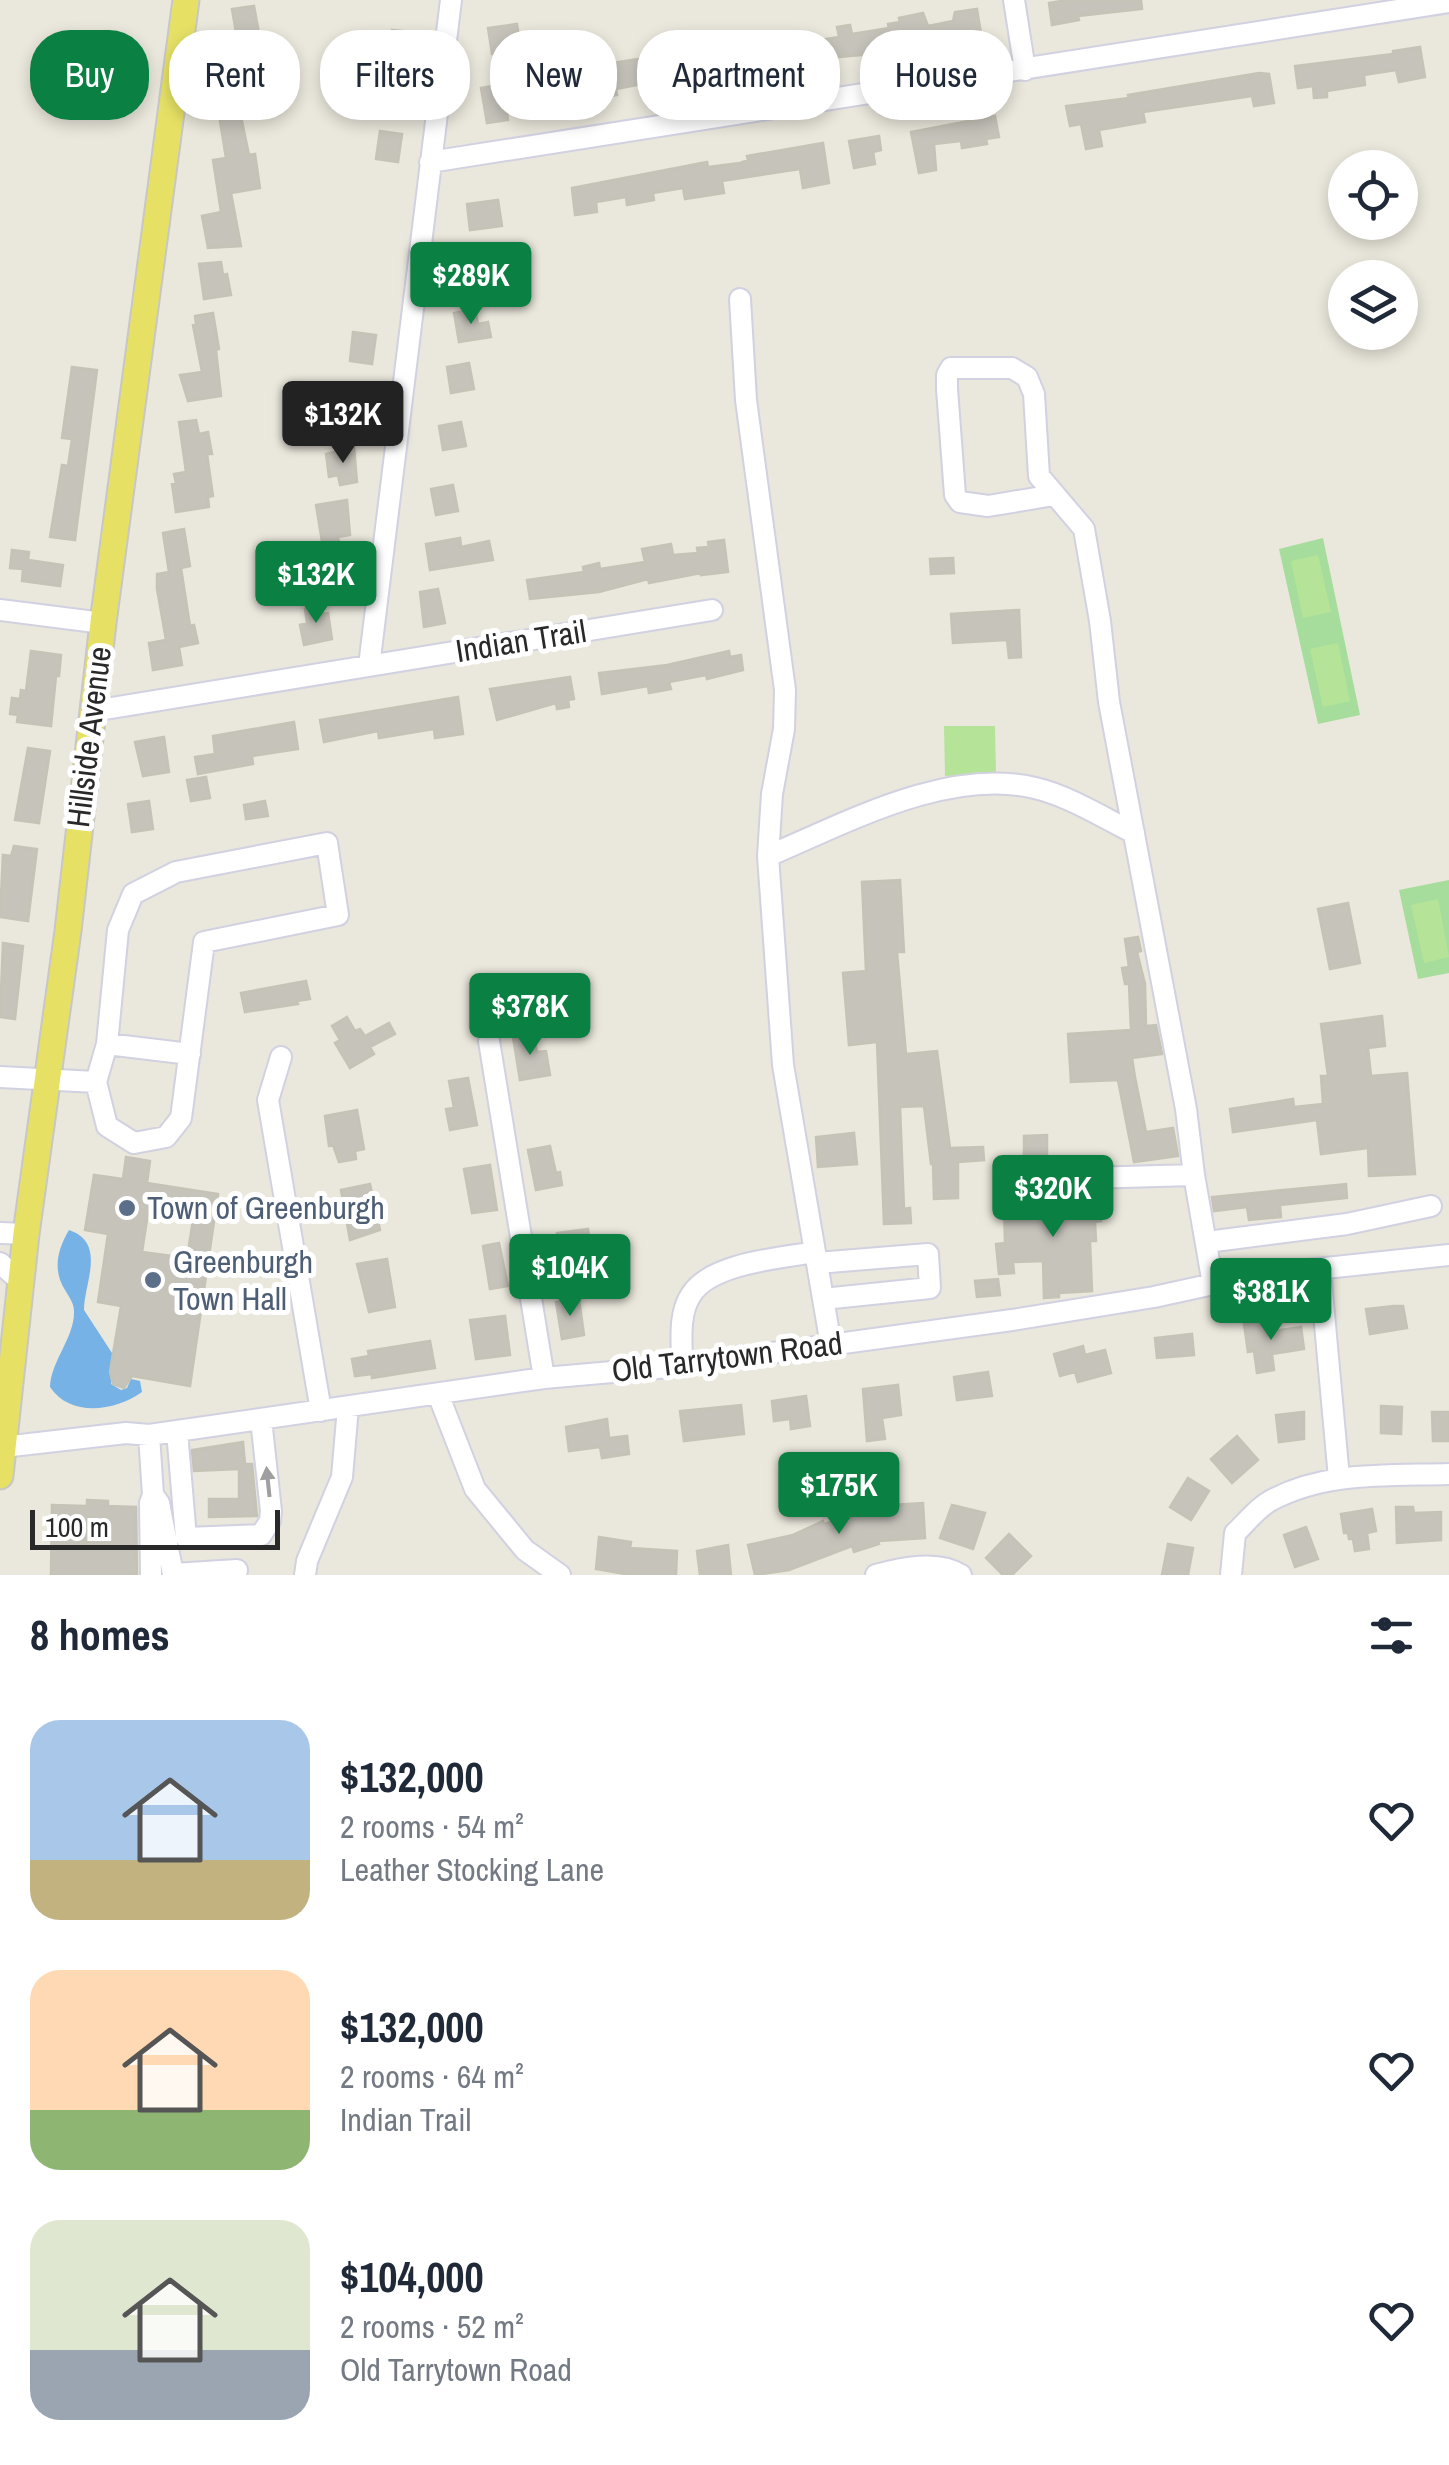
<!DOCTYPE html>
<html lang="en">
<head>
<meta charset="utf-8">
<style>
	:root { --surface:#fff; --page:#f2f2f3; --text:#1f2937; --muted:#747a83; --accent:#0b8043 }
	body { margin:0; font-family:"Archivo Narrow",sans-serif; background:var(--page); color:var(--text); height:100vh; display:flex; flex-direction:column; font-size:38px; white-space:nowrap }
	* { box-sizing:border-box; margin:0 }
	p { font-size:32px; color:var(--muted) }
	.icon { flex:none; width:55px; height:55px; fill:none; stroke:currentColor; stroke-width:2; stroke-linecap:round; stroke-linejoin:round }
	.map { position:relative; height:1575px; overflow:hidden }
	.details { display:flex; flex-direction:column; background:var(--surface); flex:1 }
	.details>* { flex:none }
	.guide { position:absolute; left:30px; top:30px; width:1390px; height:90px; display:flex; gap:20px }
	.buttons { position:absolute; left:1328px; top:150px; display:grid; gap:20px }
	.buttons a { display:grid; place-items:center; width:90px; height:90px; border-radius:50%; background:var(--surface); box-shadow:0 5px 15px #0003; font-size:50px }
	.scale { position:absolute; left:30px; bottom:25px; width:250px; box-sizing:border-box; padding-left:10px; border:5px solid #292929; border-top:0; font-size:28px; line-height:35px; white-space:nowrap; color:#292929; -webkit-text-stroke:8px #fff; paint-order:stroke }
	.price { position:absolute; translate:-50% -85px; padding:0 22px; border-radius:10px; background:var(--accent); color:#fff; font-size:32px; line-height:65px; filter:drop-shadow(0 2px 5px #0008) }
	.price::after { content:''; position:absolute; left:50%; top:60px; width:30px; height:22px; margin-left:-15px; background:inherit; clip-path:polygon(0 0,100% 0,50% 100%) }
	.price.selected { background:#222; color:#fff }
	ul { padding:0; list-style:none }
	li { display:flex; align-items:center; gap:30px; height:250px; padding:0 30px }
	li span { display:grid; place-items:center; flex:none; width:280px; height:200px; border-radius:30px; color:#555 }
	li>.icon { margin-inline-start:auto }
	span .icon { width:120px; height:120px; fill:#fffc; stroke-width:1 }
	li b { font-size:42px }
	h2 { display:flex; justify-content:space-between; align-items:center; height:120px; padding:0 30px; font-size:42px }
	.tag { padding:0 35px; border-radius:40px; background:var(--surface); box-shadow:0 5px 15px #0003; font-size:35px; line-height:90px }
	.tag.selected { background:var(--accent); color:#fff }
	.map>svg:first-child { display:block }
	.green { fill:#a6dd9c }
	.pitch { fill:#b5e498 }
	.water { fill:#76b2e5 }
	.building { fill:#c6c3bb; stroke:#c5c3b6; stroke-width:2.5; fill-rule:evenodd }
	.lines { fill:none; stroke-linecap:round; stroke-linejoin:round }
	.minor-casing { stroke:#d1d1e1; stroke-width:24 }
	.major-casing { stroke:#c7c7c7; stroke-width:29 }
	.minor { stroke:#fff; stroke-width:20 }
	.major { stroke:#e6e165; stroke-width:25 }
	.oneway { fill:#9f9f9f }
	.service-dot { fill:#5c6f8a; stroke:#fff; stroke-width:4 }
	.labels { text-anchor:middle; stroke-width:10; stroke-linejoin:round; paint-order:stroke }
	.street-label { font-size:32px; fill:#292929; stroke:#fff }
	.service-label { font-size:32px; fill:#4e5e75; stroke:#fff; text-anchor:start }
</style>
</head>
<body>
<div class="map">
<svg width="1449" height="1575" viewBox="0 0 1449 1575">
	<rect width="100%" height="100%" fill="#eae7dc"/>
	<path class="green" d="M 1323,538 L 1360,715 L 1318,724 L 1279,549 Z
		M 1449,880 L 1449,973 L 1418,979 L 1399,890 Z"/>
	<path class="pitch" d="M 1318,555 L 1331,612 L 1303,618 L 1291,561 Z
		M 1338,643 L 1350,701 L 1323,707 L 1310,649 Z
		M 944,726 L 995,726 L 996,774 L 945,776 Z
		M 1438,899 L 1449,957 L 1424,963 L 1411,905 Z"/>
	<path class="water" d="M 69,1230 C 107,1243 84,1283 84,1310 L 112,1353 L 111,1384 L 121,1390 L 127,1388 L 131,1379 L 140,1381 L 142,1392 C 115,1411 71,1418 50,1387 C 51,1361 75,1337 74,1311 C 74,1303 69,1297 65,1290 C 52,1269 58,1249 69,1230 Z"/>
	<path class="building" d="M 1067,0 L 1141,0 L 1142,9 L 1078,16 L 1079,20 L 1052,25 L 1049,3 Z
		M 254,6 L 259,33 L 251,34 L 255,68 L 248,69 L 250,82 L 228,85 L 225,57 L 240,56 L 232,9 Z
		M 977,9 L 981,34 L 931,41 L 931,45 L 894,52 L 817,59 L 817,63 L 791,67 L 746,74 L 746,69 L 720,73 L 721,78 L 699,82 L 698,76 L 669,81 L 670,85 L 649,90 L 647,83 L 616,89 L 617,95 L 588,100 L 587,95 L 579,97 L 574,69 L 645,58 L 646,62 L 665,58 L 666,63 L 694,58 L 693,55 L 754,44 L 753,39 L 768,36 L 770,48 L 839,37 L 837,27 L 850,25 L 852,34 L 889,28 L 888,24 L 900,22 L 899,18 L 923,13 L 928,26 L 953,21 L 955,12 Z
		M 517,24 L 522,59 L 497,62 L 495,54 L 492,54 L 488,28 Z
		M 392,30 L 413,32 L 403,108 L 373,104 L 376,78 L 387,80 Z
		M 1420,47 L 1425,77 L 1399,82 L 1396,70 L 1364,75 L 1365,85 L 1327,91 L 1327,97 L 1314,98 L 1313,86 L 1298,88 L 1295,66 L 1393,54 L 1393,51 Z
		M 1259,73 L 1269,74 L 1274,103 L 1254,106 L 1252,96 L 1143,112 L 1145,122 L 1099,130 L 1102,146 L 1086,149 L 1081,124 L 1070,126 L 1066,106 L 1129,98 L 1128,95 Z
		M 503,84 L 508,120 L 487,123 L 481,88 Z
		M 238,102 L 249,155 L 255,154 L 260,188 L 231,193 L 241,246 L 208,248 L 202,216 L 221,212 L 213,160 L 226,158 L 219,115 L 223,114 L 221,104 Z
		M 995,116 L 999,137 L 986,139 L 987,144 L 962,148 L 961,141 L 934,144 L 936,170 L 919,173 L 911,132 Z
		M 380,131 L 402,134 L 398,162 L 376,159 Z
		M 879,136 L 881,150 L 873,152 L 875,164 L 854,168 L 849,141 Z
		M 823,143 L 829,183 L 803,188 L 800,169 L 722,181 L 724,193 L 685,199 L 683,188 L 653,193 L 654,200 L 627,205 L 626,197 L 596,202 L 597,212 L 575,215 L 572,188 L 707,162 L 708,167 L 740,163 L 748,160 L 747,156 Z
		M 498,200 L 502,226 L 470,230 L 467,204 Z
		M 481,250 L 485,276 L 466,279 L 462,253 Z
		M 221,262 L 223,275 L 227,274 L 231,295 L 204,299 L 199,264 Z
		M 475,309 L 478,324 L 488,322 L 491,337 L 459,342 L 454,313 Z
		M 213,313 L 219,349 L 216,350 L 221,396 L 188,401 L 180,375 L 202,372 L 193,325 L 196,324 L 195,316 Z
		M 353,332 L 376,335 L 372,364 L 350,361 Z
		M 469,363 L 474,389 L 451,393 L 447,367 Z
		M 72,367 L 97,370 L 75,540 L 50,537 L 62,465 L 68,466 L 72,439 L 62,438 Z
		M 346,394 L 368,396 L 364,426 L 342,422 Z
		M 196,420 L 199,434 L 208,432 L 212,454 L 207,454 L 213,496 L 208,497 L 209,507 L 176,512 L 172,484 L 176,483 L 174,474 L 186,472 L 179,422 Z
		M 461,422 L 466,446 L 443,450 L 439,426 Z
		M 354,447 L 357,482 L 340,485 L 338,475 L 329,477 L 326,454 Z
		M 453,485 L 458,511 L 436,515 L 431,489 Z
		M 347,500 L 350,535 L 338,537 L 345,577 L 341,577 L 342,585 L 324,588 L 322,574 L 315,576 L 311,557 L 324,554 L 316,505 Z
		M 184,529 L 190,566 L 181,568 L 190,626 L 194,625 L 198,643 L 179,647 L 182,665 L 153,670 L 149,643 L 166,640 L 157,589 L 157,574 L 169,572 L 163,533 Z
		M 460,538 L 461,547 L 489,541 L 493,560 L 430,570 L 426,544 Z
		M 724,540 L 728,572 L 701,575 L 701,573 L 649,583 L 648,579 L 599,592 L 530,599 L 527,580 L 584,572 L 583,567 L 599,563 L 600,569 L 645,562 L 642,549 L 671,544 L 673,555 L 698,553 L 697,548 L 709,547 L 708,542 Z
		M 12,550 L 29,552 L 28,560 L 63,565 L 60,586 L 22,581 L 23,569 L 10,568 Z
		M 953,558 L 954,573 L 931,574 L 930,559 Z
		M 438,589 L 445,623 L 424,627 L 420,592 Z
		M 321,605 L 323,614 L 328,613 L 332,639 L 304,645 L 300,625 L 307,623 L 305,609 Z
		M 1019,610 L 1021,657 L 1009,658 L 1007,640 L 953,643 L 951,614 Z
		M 31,651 L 61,655 L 59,676 L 56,676 L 51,726 L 17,722 L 18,715 L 10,714 L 12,698 L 20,699 L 21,690 L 26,691 Z
		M 729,651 L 730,657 L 741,655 L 743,670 L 707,679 L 706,675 L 669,682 L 671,689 L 649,693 L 648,686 L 602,694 L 599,673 L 667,665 Z
		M 570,677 L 574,699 L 568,700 L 569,707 L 557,709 L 556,703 L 497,720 L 490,689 Z
		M 458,697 L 463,734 L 435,738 L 434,729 L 379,738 L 378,731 L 324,742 L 320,720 Z
		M 294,722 L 298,749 L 252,756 L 253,764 L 198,774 L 195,757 L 215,754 L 213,736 Z
		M 164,737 L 169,772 L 143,776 L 135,742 Z
		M 28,748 L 50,751 L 39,823 L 15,820 Z
		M 206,777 L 210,798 L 191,801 L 187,780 Z
		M 149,801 L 153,829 L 132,832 L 128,804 Z
		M 265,801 L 268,816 L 246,819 L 244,805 Z
		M 14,846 L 37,849 L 28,921 L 0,917 L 3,855 L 11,856 Z
		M 900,880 L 904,952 L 897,952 L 906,1054 L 937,1051 L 950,1148 L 983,1147 L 984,1160 L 958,1162 L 958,1198 L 934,1199 L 933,1164 L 931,1164 L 924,1106 L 900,1107 L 904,1209 L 910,1208 L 911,1223 L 884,1224 L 877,1042 L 849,1045 L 843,973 L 866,971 L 862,882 Z
		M 1348,903 L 1360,963 L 1330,969 L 1318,909 Z
		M 1138,937 L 1141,951 L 1137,952 L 1145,984 L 1146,1026 L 1156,1025 L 1162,1054 L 1132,1058 L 1135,1077 L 1146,1132 L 1173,1128 L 1178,1156 L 1134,1162 L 1118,1080 L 1071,1082 L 1068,1034 L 1131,1030 L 1129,984 L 1125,984 L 1122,968 L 1129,967 L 1125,939 Z
		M 3,943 L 23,946 L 15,1019 L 0,1017 Z
		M 306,981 L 310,999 L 297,1001 L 298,1004 L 245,1012 L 241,993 Z
		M 1382,1016 L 1385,1046 L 1368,1048 L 1371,1076 L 1407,1073 L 1415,1174 L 1369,1176 L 1368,1148 L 1321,1154 L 1317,1120 L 1233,1132 L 1230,1109 L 1293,1099 L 1294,1107 L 1323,1104 L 1321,1076 L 1328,1076 L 1321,1024 Z
		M 347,1017 L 355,1031 L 360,1029 L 365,1036 L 389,1023 L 395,1034 L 370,1047 L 374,1054 L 350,1068 L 335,1043 L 340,1040 L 332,1026 Z
		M 533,1034 L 537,1052 L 546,1051 L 550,1075 L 520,1080 L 513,1037 Z
		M 468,1078 L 477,1125 L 450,1130 L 446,1109 L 454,1108 L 449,1081 Z
		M 357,1110 L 364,1149 L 355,1151 L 356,1159 L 339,1162 L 333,1145 L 329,1146 L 325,1116 Z
		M 854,1133 L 857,1164 L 818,1167 L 816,1137 Z
		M 1047,1135 L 1047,1160 L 1051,1160 L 1052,1165 L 1021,1166 L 1021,1158 L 1024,1158 L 1024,1136 Z
		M 550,1146 L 556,1173 L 560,1172 L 562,1185 L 536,1190 L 528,1150 Z
		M 126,1157 L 150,1161 L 147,1183 L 218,1194 L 190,1386 L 132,1376 L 124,1388 L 113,1384 L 110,1372 L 121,1306 L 98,1302 L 108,1234 L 85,1230 L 94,1175 L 123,1179 ZM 148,1213 L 193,1220 L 187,1258 L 142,1252 Z
		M 490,1165 L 497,1210 L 472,1213 L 464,1169 Z
		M 370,1184 L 380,1230 L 350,1240 L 341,1190 Z
		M 1346,1184 L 1347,1198 L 1280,1205 L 1281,1217 L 1249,1220 L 1247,1207 L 1214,1211 L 1212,1197 Z
		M 1081,1192 L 1095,1192 L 1095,1202 L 1101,1202 L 1101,1221 L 1095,1222 L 1096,1241 L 1090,1241 L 1092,1291 L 1059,1293 L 1059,1297 L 1044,1298 L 1043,1261 L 1013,1262 L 1014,1273 L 999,1274 L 996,1244 L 1005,1243 L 1004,1203 L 1041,1203 L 1041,1195 L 1081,1195 Z
		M 588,1229 L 590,1246 L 578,1247 L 580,1267 L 561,1269 L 557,1233 Z
		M 499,1243 L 508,1286 L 490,1289 L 483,1246 Z
		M 387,1259 L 395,1307 L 369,1312 L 357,1264 Z
		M 998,1279 L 1000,1295 L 977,1297 L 975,1281 Z
		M 579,1299 L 584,1335 L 562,1339 L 556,1302 Z
		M 1394,1306 L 1403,1306 L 1407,1328 L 1370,1334 L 1366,1309 Z
		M 505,1316 L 510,1355 L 476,1359 L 470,1320 Z
		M 1273,1320 L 1274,1331 L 1301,1327 L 1304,1349 L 1272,1354 L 1274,1370 L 1257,1373 L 1254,1351 L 1248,1352 L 1244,1324 Z
		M 1192,1334 L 1194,1355 L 1157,1358 L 1155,1338 Z
		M 430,1341 L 435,1368 L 372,1378 L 372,1374 L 355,1376 L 352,1359 L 369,1356 L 368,1351 Z
		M 1083,1346 L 1085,1355 L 1105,1350 L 1111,1373 L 1078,1382 L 1075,1372 L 1060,1376 L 1054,1354 Z
		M 988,1372 L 992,1396 L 957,1400 L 954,1377 Z
		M 898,1385 L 901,1415 L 882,1418 L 885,1439 L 867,1441 L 863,1389 Z
		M 806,1396 L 810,1426 L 791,1429 L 790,1419 L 774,1421 L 772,1401 Z
		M 741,1405 L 744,1434 L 684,1441 L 680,1411 Z
		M 1381,1406 L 1402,1407 L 1401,1434 L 1381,1433 Z
		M 1304,1412 L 1304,1439 L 1279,1442 L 1276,1415 Z
		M 1432,1412 L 1449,1412 L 1449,1441 L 1433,1441 Z
		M 607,1419 L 609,1438 L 627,1436 L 629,1454 L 602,1458 L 600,1447 L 569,1451 L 566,1427 Z
		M 1237,1436 L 1258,1460 L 1232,1483 L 1211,1459 Z
		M 243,1442 L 245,1464 L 252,1464 L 257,1516 L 209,1517 L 209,1499 L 239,1499 L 239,1469 L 194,1471 L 192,1450 Z
		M 1188,1478 L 1209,1491 L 1191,1520 L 1170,1507 Z
		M 87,1500 L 108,1501 L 108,1506 L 136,1507 L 137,1575 L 51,1575 L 52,1505 L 87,1506 Z
		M 923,1503 L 925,1538 L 878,1541 L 879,1544 L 854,1552 L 852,1546 L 789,1570 L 755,1575 L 748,1545 L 793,1535 L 823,1521 L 824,1524 L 890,1505 Z
		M 952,1505 L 985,1513 L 973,1549 L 940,1538 Z
		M 1396,1507 L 1413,1507 L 1414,1513 L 1441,1512 L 1441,1540 L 1397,1543 Z
		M 1372,1509 L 1376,1531 L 1367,1533 L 1369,1549 L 1355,1551 L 1353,1539 L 1349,1539 L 1348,1533 L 1344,1533 L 1341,1514 Z
		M 1306,1527 L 1318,1559 L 1295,1567 L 1284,1535 Z
		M 1009,1534 L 1031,1556 L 1012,1575 L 1003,1575 L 986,1558 Z
		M 599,1537 L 631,1542 L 630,1548 L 677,1551 L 676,1575 L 631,1575 L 596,1569 Z
		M 1168,1544 L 1193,1548 L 1188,1575 L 1162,1575 Z
		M 728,1545 L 731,1575 L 700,1575 L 697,1551 Z"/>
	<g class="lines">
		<defs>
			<path id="minor" d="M 1014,0 L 1025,70
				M 430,162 L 1449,2
				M 1054,495 L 988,506 L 960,502 L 955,495 L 947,389 L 947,375 L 951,368 L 1012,368 L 1027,377 L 1034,394 L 1039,476 L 1084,529 L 1100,621 L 1109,702 L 1186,1109 L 1194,1175
				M 0,610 L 103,623
				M 369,666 L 451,0
				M 93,711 L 712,610
				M 327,843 L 338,915 L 204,942 L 181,1118 L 166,1137 L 134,1143 L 107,1126 L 96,1082 L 107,1044 L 118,930 L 133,894 L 176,872 Z
				M 768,856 C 846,823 948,767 1035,788 C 1069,796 1102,817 1134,833
				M 489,1041 L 544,1378
				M 107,1044 L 190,1054
				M 281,1057 L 268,1100 L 321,1411
				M 0,1077 L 96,1082
				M 1013,1180 L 1194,1175 L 1213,1284
				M 0,1233 L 26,1234
				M 1207,1242 L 1347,1224 L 1431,1206
				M 815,1252 L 831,1345
				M 0,1263 L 21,1282
				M 817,1263 L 928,1254 L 930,1288 L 823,1299
				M 1320,1270 L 1339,1478
				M 682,1365 C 682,1343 678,1314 691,1295 C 710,1263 781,1258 815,1252 L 783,1065 L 768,856 L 772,794 L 784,729 L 785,690 L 746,400 L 740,299
				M 438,1394 L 475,1489 L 525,1550 L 560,1575
				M 177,1431 L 186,1538 L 261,1535 L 270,1521 L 271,1511 L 261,1419
				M 149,1435 L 153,1495 L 150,1503 L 151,1575
				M 3,1447 L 126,1433 L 149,1435 L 544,1378 L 669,1367 L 1012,1320 L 1154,1297 L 1250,1276 L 1449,1255
				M 153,1495 L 159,1503 L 173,1574 L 237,1570 L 236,1575
				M 305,1575 L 307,1561 L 342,1477 L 348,1407
				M 876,1575 C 901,1568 938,1560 961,1575
				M 1231,1575 L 1235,1533 C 1246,1523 1257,1508 1270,1501 C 1325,1471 1388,1476 1449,1474"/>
			<path id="major" d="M 0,1476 L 26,1234 L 68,931 L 103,623 L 186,0"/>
		</defs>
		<use href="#minor" class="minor-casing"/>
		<use href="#major" class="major-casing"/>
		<use href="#minor" class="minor"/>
		<use href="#major" class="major"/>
	</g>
	<defs><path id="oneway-solid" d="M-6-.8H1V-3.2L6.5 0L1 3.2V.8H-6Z" transform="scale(2.5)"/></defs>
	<use class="oneway" href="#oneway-solid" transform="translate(268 1482) rotate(-96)"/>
	<g class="service-dot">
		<circle cx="127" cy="1208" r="10"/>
		<circle cx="153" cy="1280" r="10"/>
	</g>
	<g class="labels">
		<g class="street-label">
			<text transform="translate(521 641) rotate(-9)" y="11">Indian Trail</text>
			<text transform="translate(89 737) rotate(-83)" y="11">Hillside Avenue</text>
			<text transform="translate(727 1357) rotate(-7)" y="11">Old Tarrytown Road</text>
		</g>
		<g class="service-label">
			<text x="147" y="1219">Town of Greenburgh</text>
			<text x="173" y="1273">Greenburgh<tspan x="173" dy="37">Town Hall</tspan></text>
		</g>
	</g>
</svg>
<div class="buttons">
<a><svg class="icon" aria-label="locate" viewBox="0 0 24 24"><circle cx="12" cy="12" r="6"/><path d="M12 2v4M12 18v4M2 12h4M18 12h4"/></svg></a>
<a><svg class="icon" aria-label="layers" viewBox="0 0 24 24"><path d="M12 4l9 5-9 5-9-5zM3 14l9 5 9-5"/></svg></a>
</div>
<div class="scale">100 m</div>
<b class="price" style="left:471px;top:327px">$289K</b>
<b class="price selected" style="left:343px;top:466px">$132K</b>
<b class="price" style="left:316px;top:626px">$132K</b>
<b class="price" style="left:530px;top:1058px">$378K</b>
<b class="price" style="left:1053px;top:1240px">$320K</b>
<b class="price" style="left:570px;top:1319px">$104K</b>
<b class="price" style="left:1271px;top:1343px">$381K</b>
<b class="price" style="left:839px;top:1537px">$175K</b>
<div class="guide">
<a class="tag selected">Buy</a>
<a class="tag">Rent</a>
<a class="tag">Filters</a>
<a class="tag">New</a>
<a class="tag">Apartment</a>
<a class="tag">House</a>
</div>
</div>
<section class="details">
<h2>8 homes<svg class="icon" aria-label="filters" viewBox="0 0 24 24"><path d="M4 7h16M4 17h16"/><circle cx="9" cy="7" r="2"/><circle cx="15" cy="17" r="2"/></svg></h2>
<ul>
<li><span style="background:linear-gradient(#a9c7e8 70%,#c2b280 0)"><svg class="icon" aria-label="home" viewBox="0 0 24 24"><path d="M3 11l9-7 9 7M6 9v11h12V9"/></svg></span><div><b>$132,000</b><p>2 rooms · 54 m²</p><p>Leather Stocking Lane</p></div><svg class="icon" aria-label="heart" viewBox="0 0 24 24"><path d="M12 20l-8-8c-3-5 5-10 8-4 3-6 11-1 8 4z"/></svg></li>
<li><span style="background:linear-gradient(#ffd9b3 70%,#8fb573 0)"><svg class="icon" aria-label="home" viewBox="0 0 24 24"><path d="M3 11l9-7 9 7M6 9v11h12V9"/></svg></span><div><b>$132,000</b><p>2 rooms · 64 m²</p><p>Indian Trail</p></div><svg class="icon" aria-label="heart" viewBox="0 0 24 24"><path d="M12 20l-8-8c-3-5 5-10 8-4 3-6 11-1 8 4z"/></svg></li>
<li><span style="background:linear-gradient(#dfe7d0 65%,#9aa5b1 0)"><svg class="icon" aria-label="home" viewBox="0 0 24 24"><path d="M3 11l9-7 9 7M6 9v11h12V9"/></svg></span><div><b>$104,000</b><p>2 rooms · 52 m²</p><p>Old Tarrytown Road</p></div><svg class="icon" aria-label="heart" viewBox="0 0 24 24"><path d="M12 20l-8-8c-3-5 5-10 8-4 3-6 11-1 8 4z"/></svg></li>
</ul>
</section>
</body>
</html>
